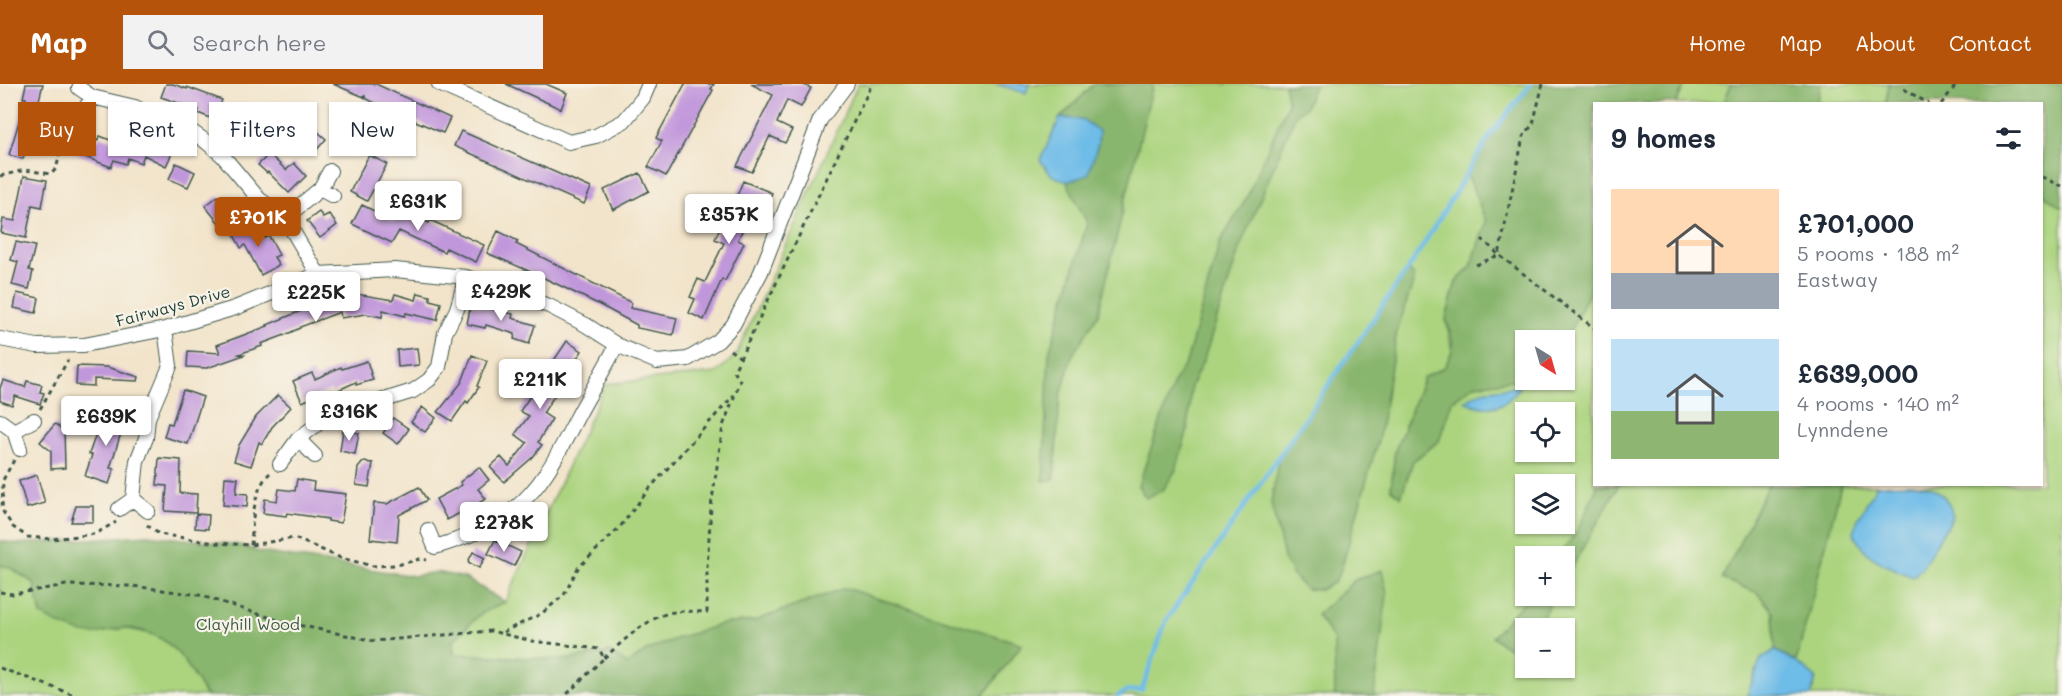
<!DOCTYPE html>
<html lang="en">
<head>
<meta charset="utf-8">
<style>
	:root { --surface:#fff; --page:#f2f2f3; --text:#1f2937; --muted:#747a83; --accent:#b45309 }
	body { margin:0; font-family:Mali,sans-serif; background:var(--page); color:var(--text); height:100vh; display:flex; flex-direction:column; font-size:22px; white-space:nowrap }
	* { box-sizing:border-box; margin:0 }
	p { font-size:20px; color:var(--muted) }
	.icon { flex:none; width:33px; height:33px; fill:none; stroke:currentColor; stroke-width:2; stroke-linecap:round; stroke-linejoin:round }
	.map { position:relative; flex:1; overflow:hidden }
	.drawer { position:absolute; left:1593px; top:18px; width:450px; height:384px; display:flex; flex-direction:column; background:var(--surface); border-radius:0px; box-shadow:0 2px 4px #0004 }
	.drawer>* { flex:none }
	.top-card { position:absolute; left:18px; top:18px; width:570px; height:54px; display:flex; gap:12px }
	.needle { width:39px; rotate:143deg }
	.buttons { position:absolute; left:1515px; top:246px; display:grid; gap:12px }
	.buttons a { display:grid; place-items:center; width:60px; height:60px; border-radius:0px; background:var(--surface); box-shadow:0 2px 4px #0004; font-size:30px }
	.price { position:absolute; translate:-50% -51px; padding:0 14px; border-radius:6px; background:#fff; color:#222; font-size:20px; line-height:39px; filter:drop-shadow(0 2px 3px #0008) }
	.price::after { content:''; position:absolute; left:50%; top:36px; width:18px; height:14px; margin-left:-9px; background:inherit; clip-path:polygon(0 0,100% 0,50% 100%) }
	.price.active { background:var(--accent); color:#fff }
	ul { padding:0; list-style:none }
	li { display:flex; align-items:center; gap:18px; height:150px; padding:0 18px }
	li span { display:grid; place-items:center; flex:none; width:168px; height:120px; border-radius:0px; color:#555 }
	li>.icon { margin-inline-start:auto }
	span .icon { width:72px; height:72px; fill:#fffc; stroke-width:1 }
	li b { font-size:26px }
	h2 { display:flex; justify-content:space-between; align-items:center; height:72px; padding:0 18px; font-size:26px }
	.chip { padding:0 21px; border-radius:0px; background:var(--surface); box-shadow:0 2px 4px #0004; font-size:21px; line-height:54px }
	.chip.active { background:var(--accent); color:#fff }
	header { display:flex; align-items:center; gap:36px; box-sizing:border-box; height:84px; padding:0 30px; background:var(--accent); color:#fff }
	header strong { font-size:28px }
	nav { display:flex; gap:33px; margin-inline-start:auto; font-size:21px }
	.search { width:420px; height:54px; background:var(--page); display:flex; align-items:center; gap:15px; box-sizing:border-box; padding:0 21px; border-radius:0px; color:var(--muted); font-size:22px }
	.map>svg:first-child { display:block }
	.green { fill:#acd47f; stroke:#66885a; stroke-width:1.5; fill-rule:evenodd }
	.forest { fill:#89b66e; stroke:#547a51; stroke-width:1.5 }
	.water { fill:#6ebce8; stroke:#467c8e; stroke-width:1.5 }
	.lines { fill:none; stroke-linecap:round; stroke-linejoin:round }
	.stream { stroke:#6ebce8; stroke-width:4.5 }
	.building { fill:#c197db }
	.street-casing { stroke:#3f564a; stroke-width:16 }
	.path { stroke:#3f564a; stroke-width:3; stroke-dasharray:4.5 4.5; stroke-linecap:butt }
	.street { stroke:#fff; stroke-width:14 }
	.labels { text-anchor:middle; stroke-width:4.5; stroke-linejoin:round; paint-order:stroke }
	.street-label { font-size:16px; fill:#1f3d34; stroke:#f7f3e8 }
	.park-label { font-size:16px; fill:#3b5b43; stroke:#f7f3e8 }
</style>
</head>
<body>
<header>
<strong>Map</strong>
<div class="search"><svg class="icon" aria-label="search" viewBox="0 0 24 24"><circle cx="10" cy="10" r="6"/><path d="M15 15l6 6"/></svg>Search here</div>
<nav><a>Home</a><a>Map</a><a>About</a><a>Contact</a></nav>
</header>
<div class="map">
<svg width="2062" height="612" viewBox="0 0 2062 612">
	<rect width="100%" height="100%" fill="#f7f3e8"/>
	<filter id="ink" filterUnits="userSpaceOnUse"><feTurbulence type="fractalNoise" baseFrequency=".0167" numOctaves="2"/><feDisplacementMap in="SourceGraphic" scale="12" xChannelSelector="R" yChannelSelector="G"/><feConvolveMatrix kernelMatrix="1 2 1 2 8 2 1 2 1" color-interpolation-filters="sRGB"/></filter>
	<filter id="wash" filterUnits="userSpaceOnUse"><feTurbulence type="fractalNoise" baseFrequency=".008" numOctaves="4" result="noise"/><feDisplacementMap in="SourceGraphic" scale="24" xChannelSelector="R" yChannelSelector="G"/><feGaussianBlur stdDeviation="1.35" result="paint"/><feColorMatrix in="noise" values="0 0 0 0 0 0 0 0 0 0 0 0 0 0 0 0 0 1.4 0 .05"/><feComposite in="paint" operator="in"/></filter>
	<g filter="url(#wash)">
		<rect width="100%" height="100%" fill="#f2e4ca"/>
		<path class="green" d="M 858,0 L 1531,0 L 1491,50 L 1468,89 L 1486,138 L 1471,183 L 1456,198 L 1446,235 L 1452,267 L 1445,283 L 1424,294 L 1395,367 L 1391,405 L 1401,412 L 1413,377 L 1439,357 L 1452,317 L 1474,301 L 1519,295 L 1525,292 L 1526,296 L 1564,296 L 1565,257 L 1594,199 L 1594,400 L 1768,401 L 1722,495 L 1759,509 L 1773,528 L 1775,566 L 1761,575 L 1747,612 L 983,612 L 1022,560 L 754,537 L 722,540 L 648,566 L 627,580 L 610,568 L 565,576 L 454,570 L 453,557 L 480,530 L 505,518 L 606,300 L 716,289 L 736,271 ZM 1526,328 L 1564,328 L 1564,368 L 1526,368 ZM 1526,400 L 1564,400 L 1564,440 L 1526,440 ZM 1526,472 L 1564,472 L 1564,512 L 1526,512 ZM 1526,544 L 1564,544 L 1564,584 L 1526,584 Z
			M 1685,0 L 1731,0 L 1724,19 L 1676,20 Z
			M 1821,0 L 1889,0 L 1886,19 L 1817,20 Z
			M 2042,109 L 2062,124 L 2062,612 L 1811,612 L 1816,594 L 1796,578 L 1841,401 L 2042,400 Z
			M 0,481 L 9,483 L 34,499 L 41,531 L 92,550 L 124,544 L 159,552 L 182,572 L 206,612 L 0,612 Z"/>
		<path class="forest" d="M 1094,0 L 1153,0 L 1098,231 L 1072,272 L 1060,314 L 1054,395 L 1043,397 L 1049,269 L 1087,139 L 1067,98 L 1088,90 L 1082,35 L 1060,34 Z
			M 1284,0 L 1315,0 L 1305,24 L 1296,30 L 1240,163 L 1204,275 L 1191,302 L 1188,345 L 1176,386 L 1163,406 L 1146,414 L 1138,402 L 1175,296 L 1186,279 L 1220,158 L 1246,115 L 1288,19 Z
			M 1531,0 L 1685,0 L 1676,19 L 1594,20 L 1594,199 L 1565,257 L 1526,256 L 1525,292 L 1519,295 L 1474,301 L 1452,317 L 1439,357 L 1413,377 L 1401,413 L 1391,405 L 1395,367 L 1424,293 L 1445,283 L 1452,267 L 1452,255 L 1446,235 L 1456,198 L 1471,183 L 1486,138 L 1467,89 L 1491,50 Z
			M 1731,0 L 1821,0 L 1817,19 L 1724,19 Z
			M 1889,0 L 2062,0 L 2062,124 L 2042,109 L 2042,20 L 1886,19 Z
			M 1408,185 L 1415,193 L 1397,247 L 1379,353 L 1341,486 L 1334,499 L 1319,506 L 1306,505 L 1294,493 L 1285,477 L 1271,419 L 1279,372 Z
			M 1598,401 L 1619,401 L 1565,495 L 1564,472 L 1558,472 L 1577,448 Z
			M 1768,401 L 1841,401 L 1796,578 L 1775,566 L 1773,528 L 1758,509 L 1722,495 Z
			M 147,451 L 239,461 L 260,468 L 414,492 L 437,488 L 465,494 L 505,518 L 480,530 L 453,557 L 454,570 L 565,576 L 610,568 L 627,580 L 648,566 L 678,554 L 722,540 L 754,537 L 845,504 L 1022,560 L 983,612 L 206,612 C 185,577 171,547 125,544 C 115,544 104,550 93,550 C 76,550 56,539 41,531 L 34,499 L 9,483 L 0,481 L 0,457 L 18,460 Z
			M 1382,486 L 1387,509 L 1374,612 L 1335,612 L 1334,556 L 1317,531 L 1355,496 Z
			M 1529,512 L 1554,512 L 1536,544 L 1526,544 L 1525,556 L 1509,564 L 1492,553 Z"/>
		<path class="water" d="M 995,0 L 1029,0 L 1026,9 Z
			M 1060,34 L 1082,35 L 1099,47 L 1098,60 L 1088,91 L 1067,98 L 1051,91 L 1040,76 Z
			M 1520,302 C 1506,324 1488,329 1465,317 L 1482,307 Z
			M 1877,401 C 1909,400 1944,393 1953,432 L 1923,482 L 1913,493 C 1886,481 1867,477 1853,449 L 1858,435 Z
			M 1775,566 L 1796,578 L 1816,594 L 1811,612 L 1747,612 L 1761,575 Z"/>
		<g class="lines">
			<path class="stream" d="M 1118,612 L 1126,607 L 1142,606 L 1166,537 L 1414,176 L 1491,50 L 1531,0"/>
		</g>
		<g id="blocks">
			<path class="building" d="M 26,0 L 43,0 L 37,24 L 50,27 L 46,43 L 34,40 L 23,75 L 9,71 L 26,14 L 23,14 Z
				M 166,0 L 173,0 L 187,5 L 187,3 L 222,16 L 215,36 L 198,29 L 199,26 L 161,13 Z
				M 333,0 L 376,0 L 450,34 L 443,49 L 379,21 L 365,14 L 365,11 L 364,13 Z
				M 506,0 L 546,0 L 567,9 L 561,25 Z
				M 685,0 L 714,0 L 711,5 L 713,6 L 666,92 L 648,83 L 662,57 L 656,54 Z
				M 751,0 L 802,0 L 811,4 L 801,23 L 787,16 L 777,39 L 792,46 L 785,59 L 770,52 L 752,88 L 737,82 L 773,11 Z
				M 245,30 L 259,46 L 257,48 L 268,61 L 257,71 L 230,43 Z
				M 310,41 L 326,55 L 314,69 L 298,55 Z
				M 461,47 L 591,104 L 584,120 L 454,62 Z
				M 116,48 L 158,64 L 160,59 L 174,65 L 166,82 L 144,71 L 141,79 L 128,74 L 126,80 L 114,76 L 111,83 L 67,66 L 73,52 L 78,55 L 80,50 L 97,57 L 100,52 L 125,62 L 112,56 Z
				M 269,70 L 286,86 L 294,79 L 306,92 L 289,109 L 268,88 L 267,89 L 258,81 Z
				M 369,71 L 387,80 L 367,117 L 350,108 Z
				M 176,79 L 195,88 L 188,103 L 169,95 Z
				M 640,89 L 649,107 L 613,126 L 604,106 Z
				M 24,92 L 47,96 L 42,123 L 32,121 L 26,154 L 1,149 L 3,135 L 15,137 Z
				M 743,97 L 772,109 L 760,136 L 749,131 L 738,156 L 744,159 L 725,197 L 722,195 L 704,236 L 689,229 L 695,215 L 690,213 L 698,195 L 705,198 L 724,159 L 715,155 L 726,130 L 729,131 Z
				M 218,112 L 222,117 L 226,114 L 234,125 L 218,138 L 205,122 Z
				M 362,121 L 394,137 L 398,130 L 409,136 L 412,131 L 429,139 L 430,136 L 484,161 L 476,178 L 446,164 L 444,168 L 399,147 L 392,159 L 352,140 Z
				M 319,128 L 323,133 L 329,130 L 337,141 L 320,154 L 307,137 Z
				M 255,138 L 265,154 L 269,152 L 279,171 L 274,173 L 279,181 L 261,191 L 245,161 L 241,164 L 234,151 Z
				M 498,147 L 518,157 L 516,160 L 632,219 L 630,224 L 677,234 L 673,251 L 637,244 L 637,241 L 600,221 L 536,190 L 487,169 Z
				M 16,158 L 35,162 L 29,186 L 33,187 L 29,205 L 12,201 L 18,178 L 11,176 Z
				M 17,209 L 39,214 L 36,229 L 14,224 Z
				M 418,209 L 430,212 L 430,216 L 441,219 L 437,236 L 406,229 L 405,232 L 383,226 L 382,233 L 366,230 L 341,234 L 340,228 L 300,243 L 300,244 L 285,251 L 261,260 L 262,262 L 239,270 L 244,271 L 207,284 L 187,283 L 188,267 L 220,269 L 217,261 L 268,242 L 267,241 L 301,227 L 301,225 L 329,214 L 330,217 L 356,213 L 357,210 L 393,216 L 395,210 L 416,216 Z
				M 471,220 L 513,230 L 512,234 L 535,241 L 529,260 L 514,255 L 515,250 L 486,241 L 485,244 L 467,240 Z
				M 567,257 L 582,267 L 575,277 L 579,280 L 564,305 L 560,303 L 543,329 L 552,335 L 538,358 L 542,361 L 533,373 L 504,398 L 490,383 L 501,373 L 509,382 L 527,359 L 515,350 L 529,332 L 520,327 Z
				M 417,264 L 419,281 L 398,283 L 397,266 Z
				M 472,271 L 487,277 L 477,302 L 479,303 L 468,319 L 466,317 L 452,337 L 438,328 L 462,298 Z
				M 367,277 L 373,296 L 356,301 L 356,298 L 332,309 L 331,306 L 302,318 L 293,297 L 312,289 L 315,295 L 341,283 L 342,285 Z
				M 77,282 L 107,283 L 139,293 L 138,297 L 94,295 L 94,302 L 76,301 Z
				M 3,296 L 25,303 L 27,297 L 42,301 L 40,308 L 44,309 L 40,320 L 15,312 L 12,321 L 0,317 L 0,304 Z
				M 183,306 L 203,313 L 188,360 L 164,353 L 168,339 L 172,340 Z
				M 278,311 L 291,323 L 272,343 L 262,360 L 259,358 L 251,382 L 234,377 L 239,361 L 256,333 Z
				M 422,323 L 436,334 L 425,348 L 411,338 Z
				M 109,324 L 127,330 L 110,384 L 114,385 L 109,400 L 85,392 L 92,371 L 89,370 L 97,347 L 101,348 Z
				M 393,334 L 409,345 L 398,360 L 383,349 Z
				M 55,340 L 64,347 L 65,384 L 51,385 L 51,367 L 40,358 Z
				M 343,346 L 359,349 L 355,370 L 340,367 Z
				M 159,374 L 181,376 L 180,409 L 197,410 L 196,429 L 165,427 L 167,402 L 157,401 Z
				M 363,378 L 373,379 L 369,403 L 356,401 L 358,384 Z
				M 479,383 L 489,396 L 478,405 L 486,415 L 447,436 L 436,415 L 462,401 L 460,398 Z
				M 37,391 L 45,419 L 27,424 L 19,397 Z
				M 225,393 L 238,394 L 236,409 L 248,410 L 247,423 L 223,421 Z
				M 297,395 L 314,398 L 313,406 L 346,410 L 341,439 L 328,437 L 328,435 L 287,429 L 286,432 L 263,429 L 265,415 L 277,417 L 279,405 L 295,407 Z
				M 419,403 L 427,416 L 399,431 L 397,458 L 370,455 L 374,419 L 387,420 Z
				M 76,422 L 93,422 L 93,438 L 71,438 Z
				M 196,430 L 209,431 L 208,445 L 195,444 Z
				M 495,456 L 521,468 L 514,482 L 488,470 Z
				M 473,468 L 485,474 L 479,484 L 468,478 Z"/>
		</g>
	</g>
	<g filter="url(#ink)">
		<use href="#blocks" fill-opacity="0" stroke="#3f564a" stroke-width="1.5"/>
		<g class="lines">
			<defs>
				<path id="street" d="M 439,0 L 569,58 L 596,52 L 624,37 L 643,14 L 649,0
					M 79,4 L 92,13 L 135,23 L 170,41 L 191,47 L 204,56 L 222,71 L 259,115 L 285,134 L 318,190
					M 83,29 L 92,13
					M 320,105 L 333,112
					M 285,134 L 320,105 L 330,87
					M 0,255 L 37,262 L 84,261 L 165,245 L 235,224 L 318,190 L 395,186 L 466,193 L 549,222 L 586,241 L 617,261 L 657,278 L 688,275 L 718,257 L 733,241 L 761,188 L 820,36 L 847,0
					M 0,337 L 14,347 L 34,336
					M 14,347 L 20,365
					M 298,355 L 315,372
					M 280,380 L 298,355 L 324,335 L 413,307 L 429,296 L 439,283 L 445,249 L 457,225 L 466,193
					M 119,425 L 133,415
					M 148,427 L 133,415 L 137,377 L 146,354 L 148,334 L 170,282 L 165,245
					M 428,446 L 435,463 C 463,455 491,444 514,425 C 546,400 562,361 581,326 C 593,304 605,283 617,261"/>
			</defs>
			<use href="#street" class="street-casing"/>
			<path class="path" d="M 1543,0 L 1533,40 L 1523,53 L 1499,171 L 1594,244
				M 1904,5 L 1929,20
				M 1941,20 L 1957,0
				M 0,92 L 25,86 L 51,90 L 56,85 L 63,59 L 74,39
				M 2042,93 L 2062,102
				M 1476,181 L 1499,171 L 1482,155
				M 730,266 L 741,274
				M 40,325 L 68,276
				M 14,376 L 3,396 L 2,426 L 13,443 L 28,453 L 51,455 L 95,450 L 116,438
				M 147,441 L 159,450 L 215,459 L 251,461 L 294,454 L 341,474 L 373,482 L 397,481 L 420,475 L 427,476
				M 251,461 C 253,438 252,406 270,389
				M 0,508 L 13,510 L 66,501 L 133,502 L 199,511 L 284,538 L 374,557 L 491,547 L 532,557 L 599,565 L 604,574 L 565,612
				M 503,548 L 541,530 L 564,511 L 578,484 L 620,443 L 649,405 L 734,311
				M 604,574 C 622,558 650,531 674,528 C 684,526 696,528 707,528 L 707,483 L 711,423 L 723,342 L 740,297 L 734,287 L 872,0
				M 0,584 L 77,612"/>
			<use href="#street" class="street"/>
		</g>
	</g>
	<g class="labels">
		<g class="street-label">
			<text transform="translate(173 222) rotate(-15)" y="6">Fairways Drive</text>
		</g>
		<g class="park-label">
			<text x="248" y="546">Clayhill Wood</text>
		</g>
	</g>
</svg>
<div class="buttons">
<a><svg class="needle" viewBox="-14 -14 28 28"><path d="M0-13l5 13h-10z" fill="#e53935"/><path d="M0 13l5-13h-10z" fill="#747a83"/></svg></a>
<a><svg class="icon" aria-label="locate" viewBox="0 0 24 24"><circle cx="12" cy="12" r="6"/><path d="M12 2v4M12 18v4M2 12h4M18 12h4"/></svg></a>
<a><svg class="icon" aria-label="layers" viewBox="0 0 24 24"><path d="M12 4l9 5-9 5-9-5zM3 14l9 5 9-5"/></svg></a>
<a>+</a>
<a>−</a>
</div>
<b class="price" style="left:418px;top:148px">£631K</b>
<b class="price" style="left:729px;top:161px">£357K</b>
<b class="price active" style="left:258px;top:164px">£701K</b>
<b class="price" style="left:501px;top:238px">£429K</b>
<b class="price" style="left:316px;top:239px">£225K</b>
<b class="price" style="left:540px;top:326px">£211K</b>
<b class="price" style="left:349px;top:358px">£316K</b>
<b class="price" style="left:106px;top:363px">£639K</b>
<b class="price" style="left:504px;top:469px">£278K</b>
<div class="top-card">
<a class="chip active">Buy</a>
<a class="chip">Rent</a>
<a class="chip">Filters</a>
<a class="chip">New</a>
</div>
<section class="drawer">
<h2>9 homes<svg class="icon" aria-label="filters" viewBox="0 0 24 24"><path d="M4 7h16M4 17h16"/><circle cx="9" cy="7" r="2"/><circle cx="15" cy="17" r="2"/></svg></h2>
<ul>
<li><span style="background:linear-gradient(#ffd9b3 70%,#9aa5b1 0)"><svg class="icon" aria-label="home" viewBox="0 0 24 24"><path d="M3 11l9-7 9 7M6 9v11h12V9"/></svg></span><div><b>£701,000</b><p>5 rooms · 188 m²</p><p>Eastway</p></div></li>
<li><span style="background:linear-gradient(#bfe0f5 60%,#8fb573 0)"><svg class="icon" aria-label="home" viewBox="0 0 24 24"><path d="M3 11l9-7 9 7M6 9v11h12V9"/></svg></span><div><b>£639,000</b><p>4 rooms · 140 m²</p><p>Lynndene</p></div></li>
</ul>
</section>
</div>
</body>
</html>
